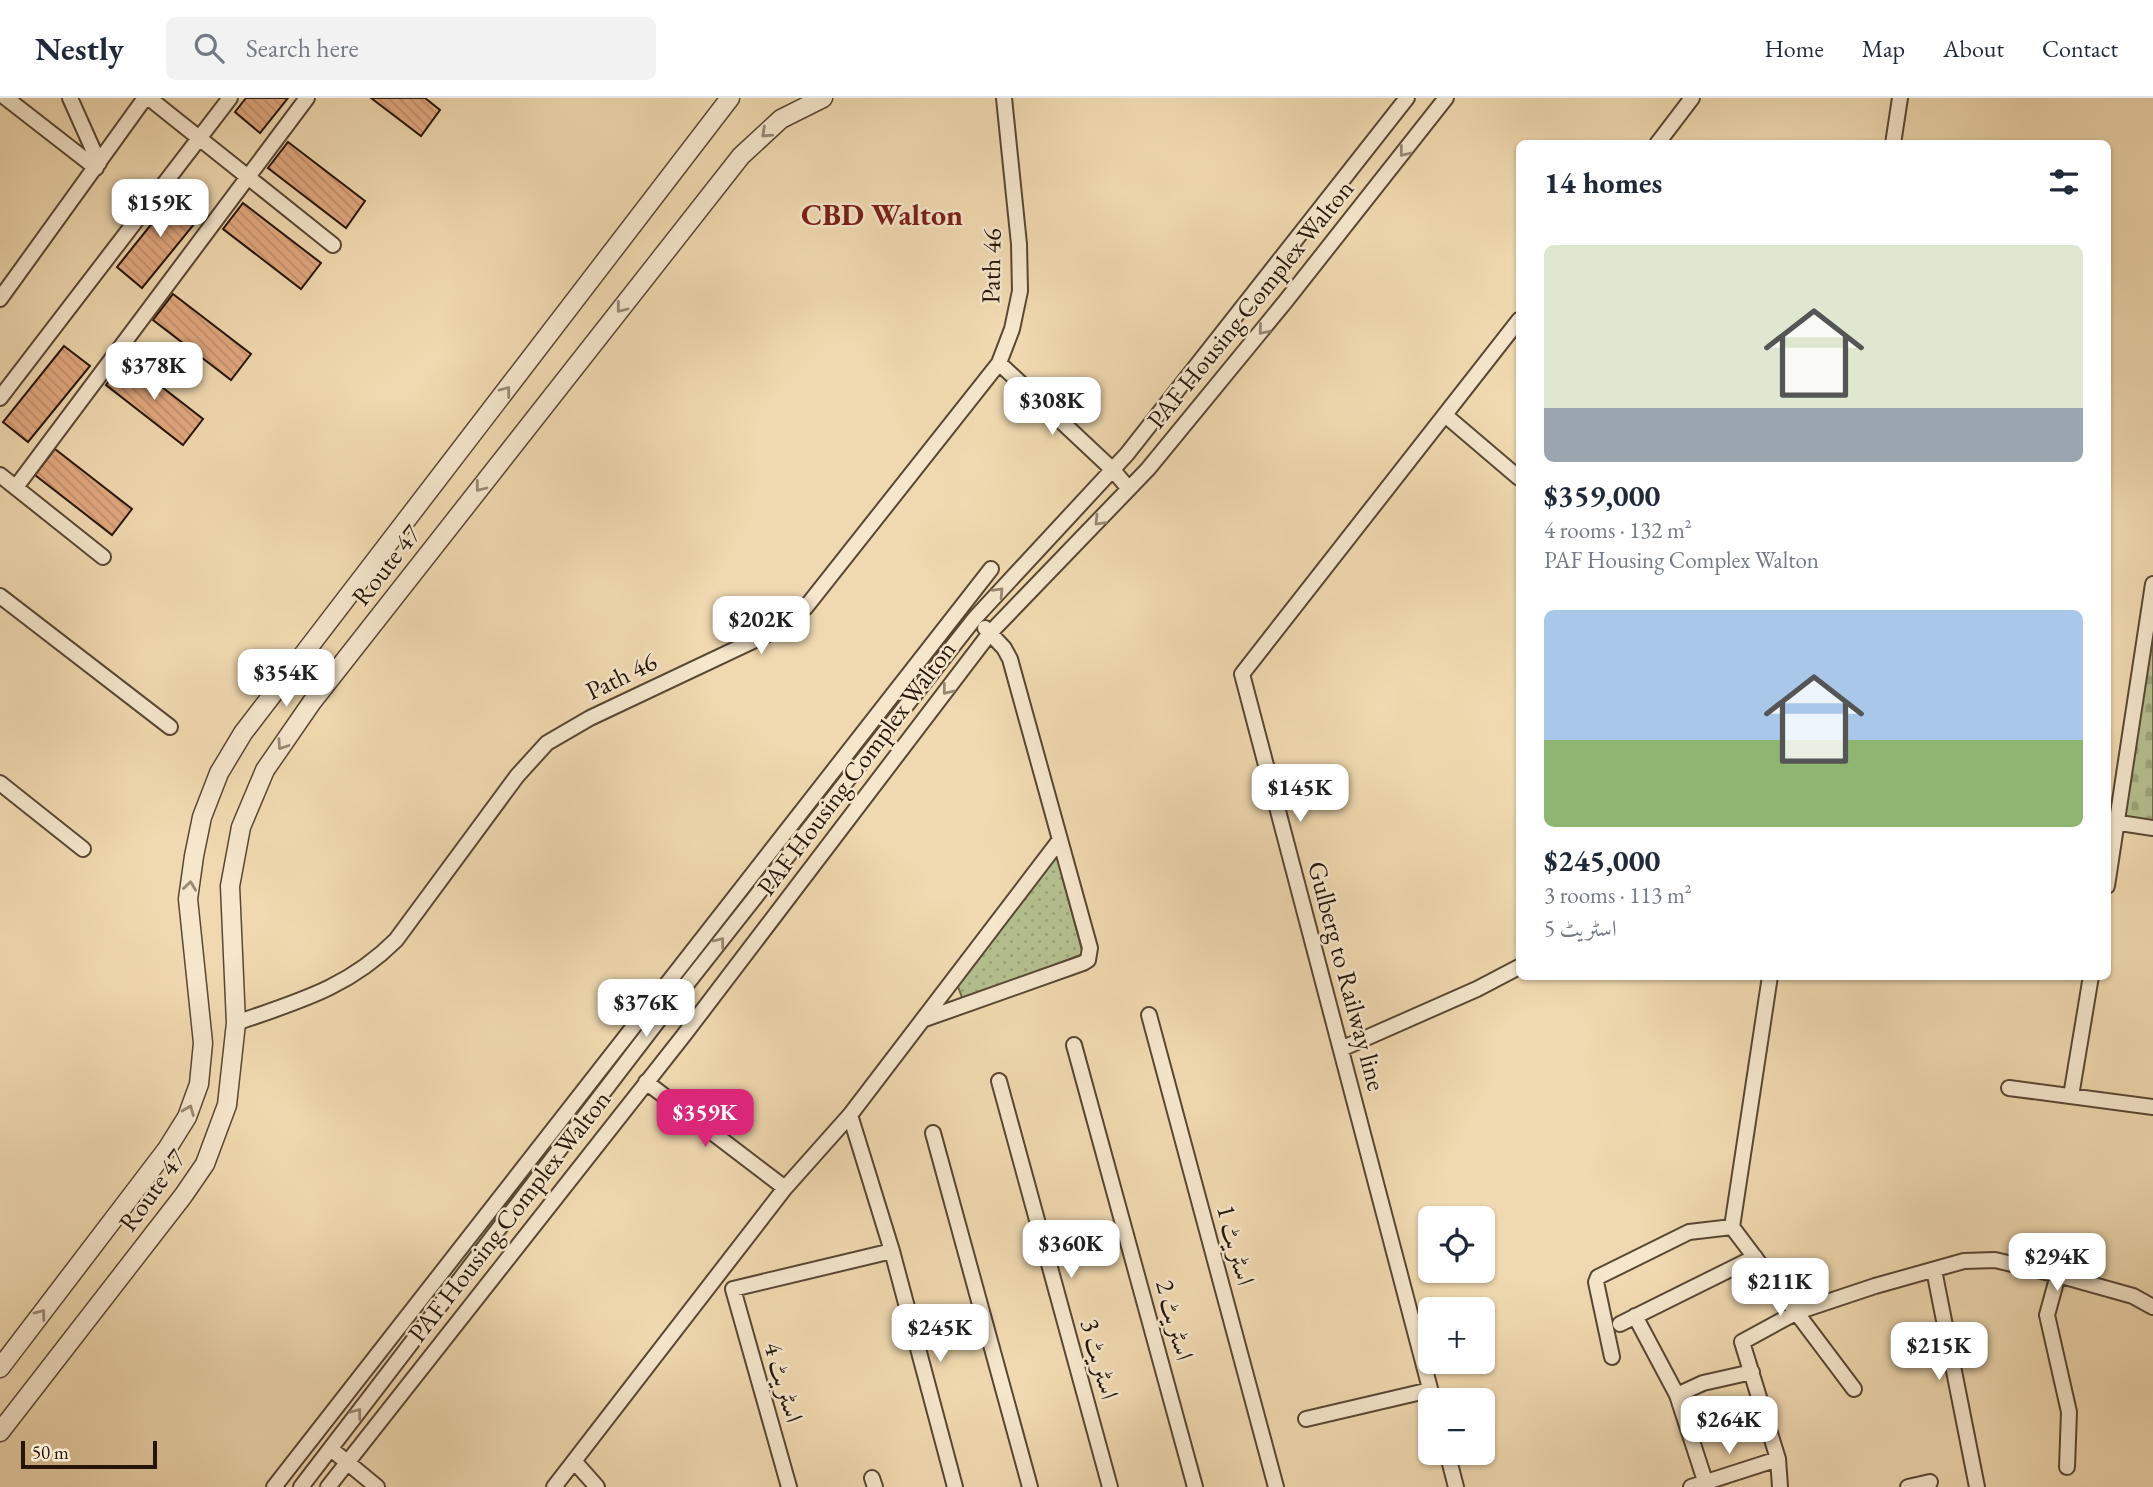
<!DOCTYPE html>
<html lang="en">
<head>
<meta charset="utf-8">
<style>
	:root { --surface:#fff; --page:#f2f2f3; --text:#1f2937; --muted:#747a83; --line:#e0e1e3; --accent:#db2777 }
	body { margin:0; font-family:"EB Garamond",Amiri,serif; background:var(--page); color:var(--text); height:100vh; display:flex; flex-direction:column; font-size:26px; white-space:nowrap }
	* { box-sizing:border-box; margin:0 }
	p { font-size:23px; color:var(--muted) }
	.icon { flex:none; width:38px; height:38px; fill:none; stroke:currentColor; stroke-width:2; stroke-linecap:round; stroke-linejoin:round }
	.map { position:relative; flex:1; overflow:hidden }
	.side { position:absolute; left:1516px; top:42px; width:595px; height:840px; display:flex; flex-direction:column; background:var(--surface); border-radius:10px; box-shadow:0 2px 5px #0004 }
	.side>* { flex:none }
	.buttons { position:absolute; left:1418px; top:1108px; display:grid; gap:14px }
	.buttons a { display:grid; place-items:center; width:77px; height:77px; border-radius:10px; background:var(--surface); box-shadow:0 2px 5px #0004; font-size:35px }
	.scale { position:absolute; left:21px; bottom:18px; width:136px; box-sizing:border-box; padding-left:7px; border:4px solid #261609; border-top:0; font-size:19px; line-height:24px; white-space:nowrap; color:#261609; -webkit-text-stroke:5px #f5e6cc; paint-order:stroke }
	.price { position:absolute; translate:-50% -60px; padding:0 16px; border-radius:14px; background:#fff; color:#222; font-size:23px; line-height:46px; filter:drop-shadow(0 2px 4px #0008) }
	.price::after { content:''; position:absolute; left:50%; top:42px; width:21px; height:16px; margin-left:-10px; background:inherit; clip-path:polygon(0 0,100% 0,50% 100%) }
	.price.active { background:var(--accent); color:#fff }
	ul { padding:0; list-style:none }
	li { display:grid; align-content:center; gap:14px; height:371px; padding:0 28px }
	li span { display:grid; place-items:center; height:217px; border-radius:10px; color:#555 }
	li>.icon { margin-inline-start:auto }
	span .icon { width:126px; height:126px; fill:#fffc; stroke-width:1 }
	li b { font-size:30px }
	h2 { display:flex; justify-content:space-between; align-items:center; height:84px; padding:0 28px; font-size:30px }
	header { display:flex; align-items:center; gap:42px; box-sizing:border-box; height:98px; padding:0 35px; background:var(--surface); border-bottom:2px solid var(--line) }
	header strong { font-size:33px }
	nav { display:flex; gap:38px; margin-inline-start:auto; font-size:24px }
	.search { width:490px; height:63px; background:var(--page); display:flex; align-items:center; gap:18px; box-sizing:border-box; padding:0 24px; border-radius:10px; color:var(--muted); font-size:26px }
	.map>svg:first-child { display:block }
	.grass { fill:url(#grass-dots); stroke:#6e6b4c; stroke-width:2 }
	.cemetery { fill:url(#cemetery-stones); stroke:#6e6b4c; stroke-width:2 }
	.building { fill:url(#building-back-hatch); stroke:#261609; stroke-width:2 }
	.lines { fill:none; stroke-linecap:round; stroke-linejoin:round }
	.minor-casing { stroke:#584733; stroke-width:18 }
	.tertiary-casing { stroke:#584733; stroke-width:21 }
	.minor { stroke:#f5e6cc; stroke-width:14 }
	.tertiary { stroke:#f5e6cc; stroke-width:18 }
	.oneway { stroke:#988874 }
	.labels { text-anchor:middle; stroke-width:5; stroke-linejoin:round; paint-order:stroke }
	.street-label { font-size:26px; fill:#261609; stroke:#f5e6cc }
	.quarter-label { font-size:30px; font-weight:bold; fill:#7a1f14; stroke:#f5e6cc }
</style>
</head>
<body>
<header>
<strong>Nestly</strong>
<div class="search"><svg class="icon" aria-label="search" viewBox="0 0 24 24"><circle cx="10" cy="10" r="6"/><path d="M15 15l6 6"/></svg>Search here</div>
<nav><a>Home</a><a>Map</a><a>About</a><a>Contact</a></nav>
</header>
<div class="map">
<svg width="2153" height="1389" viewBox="0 0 2153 1389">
	<defs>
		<pattern id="grass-dots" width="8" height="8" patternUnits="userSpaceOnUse" patternTransform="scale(1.75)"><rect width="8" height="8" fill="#b5c08f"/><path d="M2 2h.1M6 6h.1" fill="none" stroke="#9ca47a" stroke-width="1.8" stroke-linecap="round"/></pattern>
		<pattern id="cemetery-stones" width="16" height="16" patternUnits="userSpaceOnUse" patternTransform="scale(1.75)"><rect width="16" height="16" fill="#b5c08f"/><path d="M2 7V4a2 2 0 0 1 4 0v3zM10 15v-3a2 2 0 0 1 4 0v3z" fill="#9ca47a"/></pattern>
		<pattern id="building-back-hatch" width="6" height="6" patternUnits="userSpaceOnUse" patternTransform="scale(1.75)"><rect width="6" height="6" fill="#e2a87f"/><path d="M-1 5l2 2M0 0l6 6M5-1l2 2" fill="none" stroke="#c2906c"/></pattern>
	</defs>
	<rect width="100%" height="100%" fill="#f0d9b0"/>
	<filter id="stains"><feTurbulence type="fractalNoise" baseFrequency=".00286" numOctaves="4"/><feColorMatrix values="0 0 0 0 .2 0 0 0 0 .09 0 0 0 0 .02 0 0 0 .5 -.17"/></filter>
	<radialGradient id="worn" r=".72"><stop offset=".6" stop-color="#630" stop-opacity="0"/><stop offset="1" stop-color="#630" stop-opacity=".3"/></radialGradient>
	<path class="grass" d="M 1057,757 L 1083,856 L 963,902 L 957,886 Z"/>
	<path class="cemetery" d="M 2153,541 L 2153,730 L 2118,725 L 2145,543 Z"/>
	<path class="building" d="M 246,0 L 288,0 L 260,35 L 235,14 Z
		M 371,0 L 425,0 L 440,12 L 421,38 Z
		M 288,44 L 365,103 L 346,130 L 268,70 Z
		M 178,93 L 204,114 L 142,190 L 117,169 Z
		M 243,105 L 321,165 L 301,191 L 223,131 Z
		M 173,196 L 251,256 L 231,282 L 153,222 Z
		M 64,248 L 90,268 L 28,344 L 3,324 Z
		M 126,261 L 203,321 L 183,347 L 106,287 Z
		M 55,351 L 132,411 L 112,437 L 35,377 Z"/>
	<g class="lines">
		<defs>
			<path id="minor" d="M 6,0 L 96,70
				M 70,0 L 99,65
				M 149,0 L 333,147
				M 1657,46 L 1692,0
				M 1893,46 L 1900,0
				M 0,201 L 145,0
				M 999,265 L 1113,372 L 1129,391
				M 0,300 L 230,0
				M 1445,317 L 1519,380
				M 0,377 L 103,459
				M 16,389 L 307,0
				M 0,498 L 170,629
				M 0,685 L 83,751
				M 2107,723 L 2153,730
				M 2107,788 L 2153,486
				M 1770,878 L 1732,1129 L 1854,1291
				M 1149,917 L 1276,1389
				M 925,921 L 1083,865 L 1088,862 L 1090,850 L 1010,561 L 1004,550 L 985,530
				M 236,925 C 299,903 348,890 396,842 L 517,678 L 547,645 L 590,620 L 774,533 L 806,509 L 999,265 L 1012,231 L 1020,193 L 1019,146 L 1004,0
				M 1074,947 L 1195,1389
				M 1341,951 L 1477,891 L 1519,869
				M 999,983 L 1110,1389
				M 646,984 L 785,1090
				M 2009,990 L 2153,1009
				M 2071,998 L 2091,878
				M 933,1035 L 1030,1389
				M 892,1153 L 955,1389
				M 1934,1172 L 1977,1389
				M 2058,1177 L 2047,1217 L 2069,1314 L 2067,1369
				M 733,1191 L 892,1153 L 850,1017
				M 733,1191 L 789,1389
				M 1635,1218 L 1677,1297 L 1707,1389
				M 1620,1226 L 1755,1159
				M 1612,1259 L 1596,1184 L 1598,1179 L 1689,1134 L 1732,1129
				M 1677,1297 L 1703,1285 L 1752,1274
				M 1433,1302 L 1242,576 L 1519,222
				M 1306,1321 L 1430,1292
				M 331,1351 L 377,1389
				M 1447,1354 L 1456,1389
				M 574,1363 L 597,1389
				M 872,1380 L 875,1389
				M 274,1389 L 991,471
				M 301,1389 L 664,915 L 975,520 L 1127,356 L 1407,0
				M 328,1389 L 684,937 L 990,535 L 1148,371 L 1285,204 L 1446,0
				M 554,1389 L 785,1090 L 850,1017 L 1059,743
				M 1691,1389 L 1778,1361
				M 1780,1389 L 1778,1361 L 1742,1244 L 1797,1214 L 1875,1188 L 1964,1163 L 1995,1162 L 2058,1177 L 2133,1198 L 2153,1209
				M 1908,1389 L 1930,1384"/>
			<path id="tertiary" d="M 0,1270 L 167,1051 L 187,1019 L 199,986 L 203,945 L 188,801 L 194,758 L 202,719 L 219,675 L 243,635 L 730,0
				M 0,1334 L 183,1098 L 205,1066 L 227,1007 L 236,925 L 230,788 L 241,729 L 265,672 L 312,604 L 741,58 L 781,21 L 823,0"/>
		</defs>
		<use href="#minor" class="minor-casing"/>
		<use href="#tertiary" class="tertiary-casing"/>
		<use href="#minor" class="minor"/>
		<use href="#tertiary" class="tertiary"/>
	</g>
	<defs><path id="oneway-chevron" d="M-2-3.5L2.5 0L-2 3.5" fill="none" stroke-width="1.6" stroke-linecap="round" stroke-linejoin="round" transform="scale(1.75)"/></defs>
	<g class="oneway">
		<use href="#oneway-chevron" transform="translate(766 35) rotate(137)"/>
		<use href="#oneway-chevron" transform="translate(1404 54) rotate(128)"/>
		<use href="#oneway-chevron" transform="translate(621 210) rotate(128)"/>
		<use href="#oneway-chevron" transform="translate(1263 232) rotate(130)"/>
		<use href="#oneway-chevron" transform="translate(506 293) rotate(-53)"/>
		<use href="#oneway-chevron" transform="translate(480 389) rotate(128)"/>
		<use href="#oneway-chevron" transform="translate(1099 423) rotate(134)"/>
		<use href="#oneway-chevron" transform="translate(999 494) rotate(-47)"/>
		<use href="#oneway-chevron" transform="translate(947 592) rotate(128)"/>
		<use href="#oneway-chevron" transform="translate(282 647) rotate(124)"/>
		<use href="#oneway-chevron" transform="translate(190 788) rotate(-82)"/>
		<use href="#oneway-chevron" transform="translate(720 844) rotate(-52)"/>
		<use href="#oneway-chevron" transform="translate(189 1012) rotate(-68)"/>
		<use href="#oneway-chevron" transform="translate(41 1216) rotate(-53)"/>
		<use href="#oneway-chevron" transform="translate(357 1315) rotate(-53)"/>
	</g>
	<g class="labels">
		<g class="street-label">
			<text transform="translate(991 168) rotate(-89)" y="9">Path 46</text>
			<text transform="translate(1250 206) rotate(-51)" y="9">PAF Housing Complex Walton</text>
			<text transform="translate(386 467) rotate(-52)" y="9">Route 47</text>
			<text transform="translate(621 578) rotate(-26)" y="9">Path 46</text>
			<text transform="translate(856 670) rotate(-53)" y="9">PAF Housing Complex Walton</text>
			<text transform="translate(1347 878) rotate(75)" y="9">Gulberg to Railway line</text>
			<text transform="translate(152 1092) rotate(-54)" y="9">Route 47</text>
			<text transform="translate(509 1118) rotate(-52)" y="9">PAF Housing Complex Walton</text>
			<text transform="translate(1236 1147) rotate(75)" y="9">اسٹریٹ 1</text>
			<text transform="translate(1175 1222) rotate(75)" y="9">اسٹریٹ 2</text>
			<text transform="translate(1100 1261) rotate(75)" y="9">اسٹریٹ 3</text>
			<text transform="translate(784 1284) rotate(74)" y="9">اسٹریٹ 4</text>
		</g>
		<g class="quarter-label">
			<text x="882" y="127">CBD Walton</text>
		</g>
	</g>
	<rect width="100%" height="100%" filter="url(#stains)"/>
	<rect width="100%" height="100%" fill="url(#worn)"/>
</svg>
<div class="buttons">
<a><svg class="icon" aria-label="locate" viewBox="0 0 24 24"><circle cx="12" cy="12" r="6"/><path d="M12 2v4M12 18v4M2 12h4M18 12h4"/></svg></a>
<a>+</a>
<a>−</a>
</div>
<div class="scale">50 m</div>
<b class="price" style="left:160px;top:141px">$159K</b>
<b class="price" style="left:154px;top:304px">$378K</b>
<b class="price" style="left:1052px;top:339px">$308K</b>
<b class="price" style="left:761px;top:558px">$202K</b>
<b class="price" style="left:286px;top:611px">$354K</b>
<b class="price" style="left:1300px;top:726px">$145K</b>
<b class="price" style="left:646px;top:941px">$376K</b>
<b class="price active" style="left:705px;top:1051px">$359K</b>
<b class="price" style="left:1071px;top:1182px">$360K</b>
<b class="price" style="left:2057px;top:1195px">$294K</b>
<b class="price" style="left:1780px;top:1220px">$211K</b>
<b class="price" style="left:940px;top:1266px">$245K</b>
<b class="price" style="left:1939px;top:1284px">$215K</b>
<b class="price" style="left:1729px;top:1358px">$264K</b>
<section class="side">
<h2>14 homes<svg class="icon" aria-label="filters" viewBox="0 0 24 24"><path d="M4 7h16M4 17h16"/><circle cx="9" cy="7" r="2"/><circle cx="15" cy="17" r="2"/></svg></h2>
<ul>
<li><span style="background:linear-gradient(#dfe7d0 75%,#9aa5b1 0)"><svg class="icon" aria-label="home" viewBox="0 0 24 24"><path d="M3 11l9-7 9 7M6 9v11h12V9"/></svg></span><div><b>$359,000</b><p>4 rooms · 132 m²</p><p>PAF Housing Complex Walton</p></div></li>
<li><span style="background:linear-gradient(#a9c7e8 60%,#8fb573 0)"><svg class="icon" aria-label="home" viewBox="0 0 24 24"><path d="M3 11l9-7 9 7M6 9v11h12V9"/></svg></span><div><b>$245,000</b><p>3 rooms · 113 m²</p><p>اسٹریٹ 5</p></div></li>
</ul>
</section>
</div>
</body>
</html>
